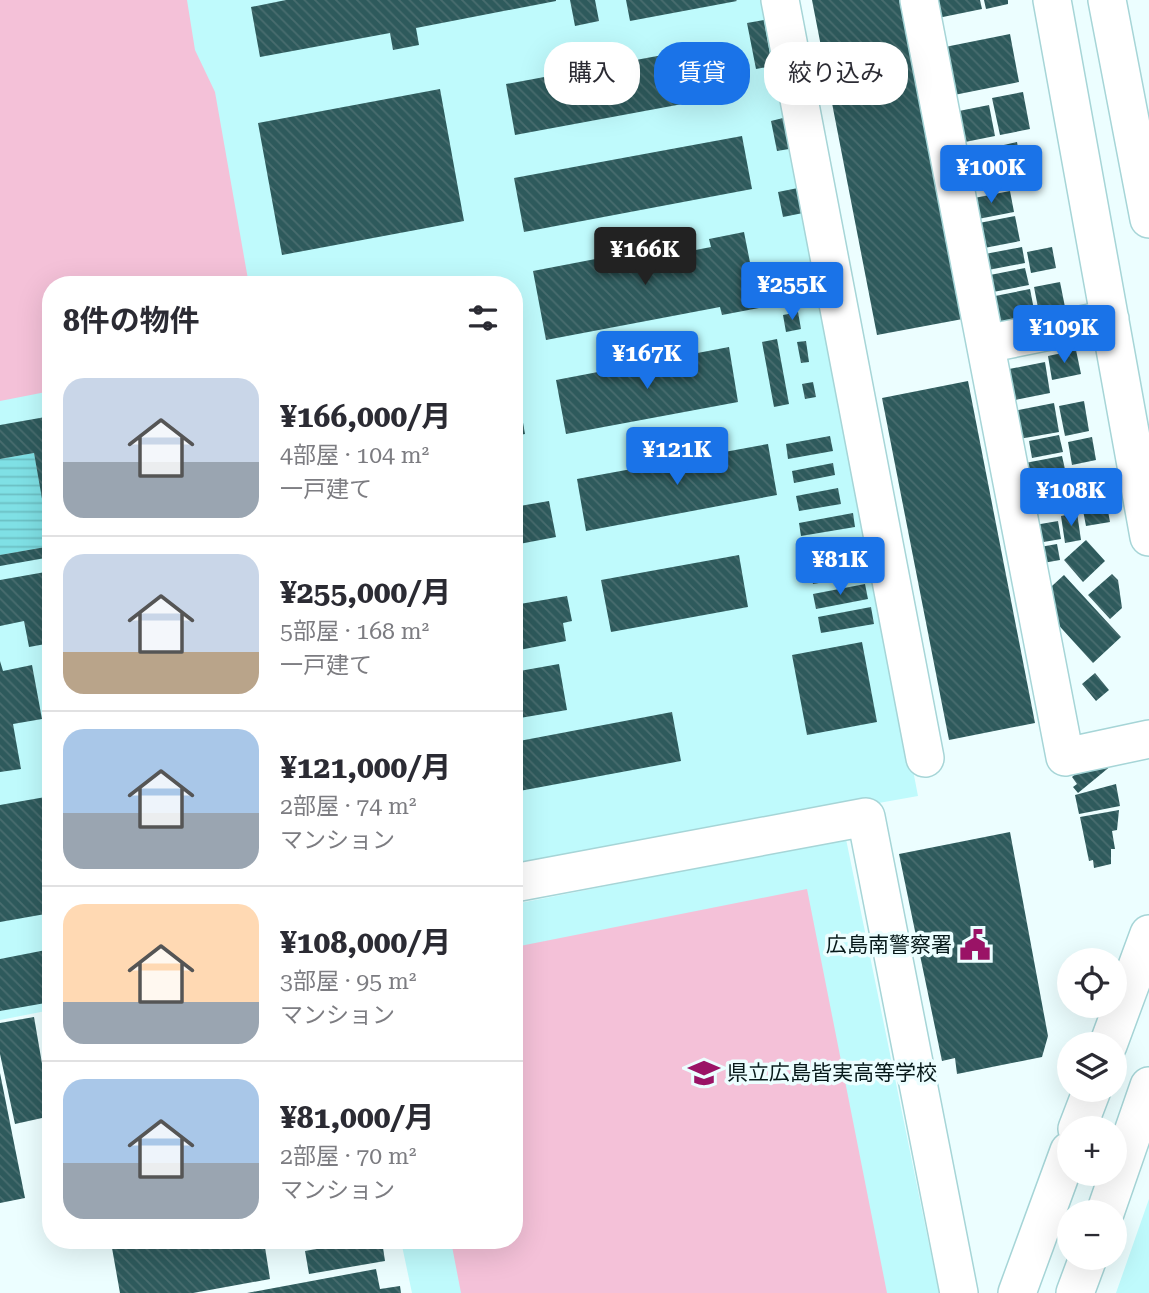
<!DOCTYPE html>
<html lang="ja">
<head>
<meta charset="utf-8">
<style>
	:root { --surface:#fff; --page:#f2f2f3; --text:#2b2b33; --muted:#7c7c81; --line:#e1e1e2; --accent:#1a73e8 }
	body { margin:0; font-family:"Roboto Serif","Noto Sans JP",serif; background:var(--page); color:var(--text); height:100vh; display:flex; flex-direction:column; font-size:26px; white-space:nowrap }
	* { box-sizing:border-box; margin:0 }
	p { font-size:23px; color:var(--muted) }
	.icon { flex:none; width:38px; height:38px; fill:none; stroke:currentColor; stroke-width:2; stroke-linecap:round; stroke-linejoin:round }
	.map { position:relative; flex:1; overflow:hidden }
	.side { position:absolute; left:42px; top:276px; width:481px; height:973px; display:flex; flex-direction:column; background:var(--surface); border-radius:28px; box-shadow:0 7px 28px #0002 }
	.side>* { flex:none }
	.banner { position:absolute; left:544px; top:42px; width:499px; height:63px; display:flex; gap:14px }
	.controls { position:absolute; left:1057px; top:948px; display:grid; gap:14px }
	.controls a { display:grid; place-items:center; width:70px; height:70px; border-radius:50%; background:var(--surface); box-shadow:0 7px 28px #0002; font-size:35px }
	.price { position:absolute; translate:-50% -60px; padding:0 16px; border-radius:7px; background:var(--accent); color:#fff; font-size:23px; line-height:46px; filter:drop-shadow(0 2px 4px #0008) }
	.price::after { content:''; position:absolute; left:50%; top:42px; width:21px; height:16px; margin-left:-10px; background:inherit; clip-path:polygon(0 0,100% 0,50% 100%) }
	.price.active { background:#222; color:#fff }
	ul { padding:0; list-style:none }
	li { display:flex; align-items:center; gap:21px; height:175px; padding:0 21px }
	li+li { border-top:2px solid var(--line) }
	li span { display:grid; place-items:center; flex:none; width:196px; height:140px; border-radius:21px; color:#555 }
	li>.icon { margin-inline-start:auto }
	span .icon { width:84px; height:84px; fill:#fffc; stroke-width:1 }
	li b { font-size:30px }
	h2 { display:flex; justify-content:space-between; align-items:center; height:84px; padding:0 21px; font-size:30px }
	.tag { padding:0 24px; border-radius:28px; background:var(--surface); box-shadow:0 7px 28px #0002; font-size:24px; line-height:63px }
	.tag.active { background:var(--accent); color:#fff }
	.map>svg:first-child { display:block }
	.built { fill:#bffafc }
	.pitch { fill:#f4c1d8 }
	.water { fill:url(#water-rules) }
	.building { fill:url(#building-back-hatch) }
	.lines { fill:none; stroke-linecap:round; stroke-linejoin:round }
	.minor-casing { stroke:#a6d5d7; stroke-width:40 }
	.minor { stroke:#fff; stroke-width:37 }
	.labels { text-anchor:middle; stroke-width:7; stroke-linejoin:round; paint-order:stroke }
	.poi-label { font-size:21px; fill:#07191a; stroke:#ecfeff; text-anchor:end }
</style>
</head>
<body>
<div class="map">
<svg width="1149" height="1293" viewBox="0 0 1149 1293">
	<defs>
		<pattern id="water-rules" width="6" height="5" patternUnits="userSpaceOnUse" patternTransform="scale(1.75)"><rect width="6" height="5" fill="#7fe0e5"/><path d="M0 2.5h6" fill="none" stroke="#6cc0c4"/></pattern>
		<pattern id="building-back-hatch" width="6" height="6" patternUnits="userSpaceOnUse" patternTransform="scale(1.75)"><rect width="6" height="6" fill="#2e5a5c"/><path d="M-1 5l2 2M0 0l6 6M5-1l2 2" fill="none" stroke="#496d6f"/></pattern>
	</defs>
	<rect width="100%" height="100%" fill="#ecfeff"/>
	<path class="built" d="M 0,0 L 765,0 L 918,796 L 515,868 L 514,285 L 51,285 L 51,1010 L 0,1020 Z
		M 846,839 L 939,1293 L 412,1293 L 401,1241 L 514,1241 L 515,904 Z
		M 1149,1199 L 1149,1293 L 1116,1293 Z"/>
	<path class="pitch" d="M 0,0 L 187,0 L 195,50 L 215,92 L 249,285 L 51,285 L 51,391 L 0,401 Z
		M 807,889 L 887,1293 L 461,1293 L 451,1241 L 514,1241 L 515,947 Z"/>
	<path class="water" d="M 34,453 L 51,546 L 0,555 L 0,459 Z"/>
	<path class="building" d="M 286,0 L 556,0 L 556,1 L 416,28 L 419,45 L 393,50 L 390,33 L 260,57 L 251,7 Z
		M 570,0 L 595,0 L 599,21 L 575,26 Z
		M 626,0 L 736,0 L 737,1 L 630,21 Z
		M 812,0 L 906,0 L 968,318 L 877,335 Z
		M 930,0 L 980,0 L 982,9 L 933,19 Z
		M 984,0 L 1008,0 L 1008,4 L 986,9 Z
		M 764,20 L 772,66 L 756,69 L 747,23 Z
		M 1010,34 L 1019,82 L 954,95 L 945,47 Z
		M 695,49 L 704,100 L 515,135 L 506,84 Z
		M 440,89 L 464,221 L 282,255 L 258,123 Z
		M 1023,92 L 1030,129 L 1000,135 L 992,98 Z
		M 989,105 L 995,136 L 965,142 L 959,111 Z
		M 783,118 L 789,149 L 777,151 L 771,121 Z
		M 742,136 L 752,189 L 524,232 L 514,178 Z
		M 1017,142 L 1023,177 L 992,183 L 986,149 Z
		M 982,149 L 989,184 L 968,188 L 962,153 Z
		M 798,188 L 803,213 L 783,217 L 778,192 Z
		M 1010,191 L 1014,212 L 973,220 L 969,199 Z
		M 1015,216 L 1020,241 L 979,249 L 974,224 Z
		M 744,232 L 759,308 L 722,315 L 720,307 L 546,340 L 533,271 L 658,247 L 660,257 L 711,247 L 709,239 Z
		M 1022,247 L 1025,263 L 988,270 L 985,254 Z
		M 1052,247 L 1056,268 L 1031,273 L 1027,252 Z
		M 1025,268 L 1029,285 L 993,292 L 990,275 Z
		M 1060,282 L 1066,312 L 1040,318 L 1034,287 Z
		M 1030,289 L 1036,320 L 996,327 L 990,297 Z
		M 798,312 L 801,329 L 786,332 L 783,315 Z
		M 777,339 L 789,404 L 774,407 L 762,342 Z
		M 806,341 L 809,362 L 801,363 L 797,342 Z
		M 729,347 L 738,402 L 566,434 L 556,380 Z
		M 1076,350 L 1081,374 L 1052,380 L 1048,356 Z
		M 1045,362 L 1050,393 L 1005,402 L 999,371 Z
		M 968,381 L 1035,723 L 949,740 L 882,398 Z
		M 813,382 L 816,397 L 805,399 L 802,384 Z
		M 517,388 L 525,434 L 514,436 L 514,389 Z
		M 1084,401 L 1089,431 L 1065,436 L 1059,406 Z
		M 1054,403 L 1059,432 L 1019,439 L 1013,411 Z
		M 51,416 L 51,539 L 49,539 L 34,453 L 0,459 L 0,425 Z
		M 1059,435 L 1063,452 L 1032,458 L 1029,441 Z
		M 830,436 L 833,451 L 788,459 L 786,444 Z
		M 1092,437 L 1096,460 L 1072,465 L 1068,442 Z
		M 768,444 L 777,495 L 586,531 L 577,479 Z
		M 1062,456 L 1067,478 L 1028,485 L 1025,463 Z
		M 833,463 L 835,475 L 794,483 L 792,471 Z
		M 838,488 L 841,504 L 799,511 L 796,496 Z
		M 1105,495 L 1110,522 L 1086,526 L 1081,500 Z
		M 549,501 L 556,537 L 514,545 L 514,507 Z
		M 853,513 L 855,527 L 801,536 L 799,523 Z
		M 1077,513 L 1081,540 L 1065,543 L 1061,516 Z
		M 1058,521 L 1061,539 L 1032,544 L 1029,526 Z
		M 857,537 L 860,551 L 808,561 L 805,547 Z
		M 1086,540 L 1105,561 L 1083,582 L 1064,560 Z
		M 1057,544 L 1060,560 L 1043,563 L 1040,547 Z
		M 51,546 L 51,557 L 0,566 L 0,555 Z
		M 739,555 L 748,607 L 611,632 L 601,580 Z
		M 862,560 L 865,575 L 813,584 L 810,570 Z
		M 51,571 L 51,643 L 29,647 L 24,621 L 0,626 L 0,580 Z
		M 1112,574 L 1118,580 L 1122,608 L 1110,619 L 1088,595 Z
		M 1064,575 L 1121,637 L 1093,663 L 1043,608 L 1041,596 Z
		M 865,584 L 868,599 L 816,609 L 813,594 Z
		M 567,596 L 572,621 L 563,623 L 566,641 L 514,651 L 514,605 Z
		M 871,607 L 874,624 L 821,633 L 818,617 Z
		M 862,642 L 877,722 L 807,735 L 792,655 Z
		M 0,661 L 3,671 L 32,665 L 42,719 L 13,724 L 21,769 L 0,772 Z
		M 559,664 L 567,710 L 514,719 L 514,672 Z
		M 1095,673 L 1109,690 L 1096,701 L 1082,684 Z
		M 672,712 L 681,761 L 514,792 L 514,742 Z
		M 1087,764 L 1112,765 L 1078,793 L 1073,787 L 1077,784 L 1072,777 Z
		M 1116,784 L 1120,806 L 1079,814 L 1075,795 Z
		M 51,796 L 51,913 L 0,922 L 0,805 Z
		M 1119,810 L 1117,830 L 1112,831 L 1115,849 L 1111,849 L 1111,864 L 1094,868 L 1093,860 L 1089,861 L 1080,817 Z
		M 1010,832 L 1048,1036 L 1042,1057 L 957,1074 L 955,1058 L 942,1061 L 899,854 Z
		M 51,949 L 51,1002 L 0,1011 L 0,959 Z
		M 34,1017 L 51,1116 L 15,1124 L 0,1054 L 0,1023 Z
		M 0,1073 L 25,1198 L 0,1203 Z
		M 156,1241 L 264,1241 L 270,1279 L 193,1293 L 120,1293 L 112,1248 Z
		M 362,1241 L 382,1241 L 385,1261 L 309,1274 L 305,1251 Z
		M 376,1269 L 380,1289 L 400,1286 L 401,1293 L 247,1293 Z"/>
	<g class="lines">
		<defs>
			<path id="minor" d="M 780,0 L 925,758
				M 919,0 L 1065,757 L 1149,739
				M 1052,0 L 1149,537
				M 1107,0 L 1149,219
				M 986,344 L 1110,319
				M 514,883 L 866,817 L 959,1293
				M 1108,1045 L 1149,934
				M 1077,1129 L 1092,1090
				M 1105,1213 L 1149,1086
				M 1017,1293 L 1069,1151
				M 1075,1293 L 1088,1258"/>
		</defs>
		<use href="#minor" class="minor-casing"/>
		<use href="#minor" class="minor"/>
	</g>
	<defs>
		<symbol id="civic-bare" viewBox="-9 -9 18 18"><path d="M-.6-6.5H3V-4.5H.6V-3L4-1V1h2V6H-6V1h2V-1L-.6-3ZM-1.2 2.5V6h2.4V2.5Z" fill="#9a1366" stroke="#ecfeff" stroke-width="2.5" paint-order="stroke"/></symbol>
		<symbol id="school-bare" viewBox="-9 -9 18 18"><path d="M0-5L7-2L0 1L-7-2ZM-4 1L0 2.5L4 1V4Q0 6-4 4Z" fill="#9a1366" stroke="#ecfeff" stroke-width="2.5" paint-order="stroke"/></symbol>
	</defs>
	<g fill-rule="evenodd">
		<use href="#civic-bare" x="953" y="923" width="44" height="44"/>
		<use href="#school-bare" x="682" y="1051" width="44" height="44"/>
	</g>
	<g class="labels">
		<g class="poi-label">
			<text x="952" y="952">広島南警察署</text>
			<text x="727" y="1080" text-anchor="start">県立広島皆実高等学校</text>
		</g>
	</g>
</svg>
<div class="controls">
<a><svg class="icon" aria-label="locate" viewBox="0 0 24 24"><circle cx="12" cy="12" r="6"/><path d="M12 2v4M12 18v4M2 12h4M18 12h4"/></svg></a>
<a><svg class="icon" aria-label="layers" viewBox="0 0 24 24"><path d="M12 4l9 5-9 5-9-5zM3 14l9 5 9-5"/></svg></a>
<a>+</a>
<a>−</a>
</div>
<b class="price" style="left:991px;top:205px">¥100K</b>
<b class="price active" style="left:645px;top:287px">¥166K</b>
<b class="price" style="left:792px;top:322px">¥255K</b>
<b class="price" style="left:1064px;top:365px">¥109K</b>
<b class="price" style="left:647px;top:391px">¥167K</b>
<b class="price" style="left:677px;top:487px">¥121K</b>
<b class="price" style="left:1071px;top:528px">¥108K</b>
<b class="price" style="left:840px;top:597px">¥81K</b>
<div class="banner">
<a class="tag">購入</a>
<a class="tag active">賃貸</a>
<a class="tag">絞り込み</a>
</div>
<section class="side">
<h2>8件の物件<svg class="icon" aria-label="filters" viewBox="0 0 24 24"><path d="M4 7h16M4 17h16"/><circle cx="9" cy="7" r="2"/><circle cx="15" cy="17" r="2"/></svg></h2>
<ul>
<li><span style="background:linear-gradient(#c9d6e8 60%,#9aa5b1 0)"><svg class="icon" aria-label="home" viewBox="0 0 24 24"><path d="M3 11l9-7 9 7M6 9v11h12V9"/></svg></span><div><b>¥166,000/月</b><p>4部屋 · 104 m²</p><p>一戸建て</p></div></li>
<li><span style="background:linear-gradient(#c9d6e8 70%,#b9a48a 0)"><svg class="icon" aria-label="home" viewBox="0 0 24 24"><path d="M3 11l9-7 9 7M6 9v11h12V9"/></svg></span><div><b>¥255,000/月</b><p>5部屋 · 168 m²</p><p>一戸建て</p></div></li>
<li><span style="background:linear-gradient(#a9c7e8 60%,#9aa5b1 0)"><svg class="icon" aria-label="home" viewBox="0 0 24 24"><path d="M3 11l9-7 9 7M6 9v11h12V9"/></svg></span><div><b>¥121,000/月</b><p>2部屋 · 74 m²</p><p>マンション</p></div></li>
<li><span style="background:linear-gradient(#ffd9b3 70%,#9aa5b1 0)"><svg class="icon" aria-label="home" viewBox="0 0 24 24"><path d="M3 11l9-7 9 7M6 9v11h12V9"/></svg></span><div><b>¥108,000/月</b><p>3部屋 · 95 m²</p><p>マンション</p></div></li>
<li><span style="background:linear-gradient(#a9c7e8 60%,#9aa5b1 0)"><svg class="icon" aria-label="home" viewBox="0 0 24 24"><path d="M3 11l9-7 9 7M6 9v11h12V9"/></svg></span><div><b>¥81,000/月</b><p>2部屋 · 70 m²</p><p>マンション</p></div></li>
</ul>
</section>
</div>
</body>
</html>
